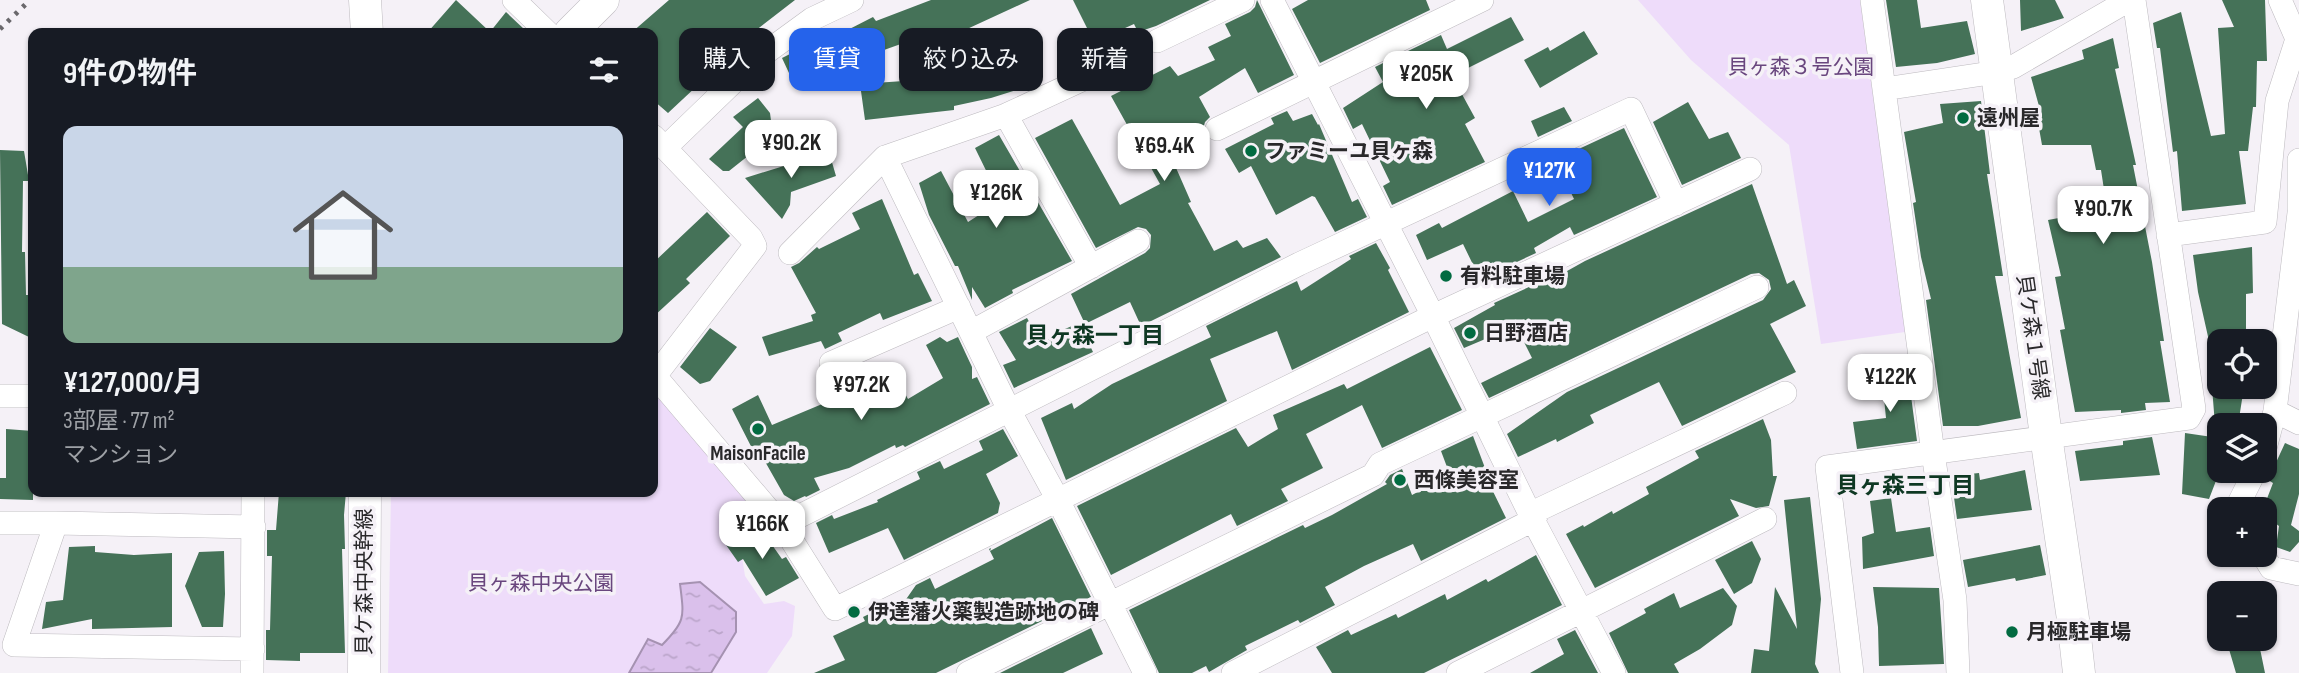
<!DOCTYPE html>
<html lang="ja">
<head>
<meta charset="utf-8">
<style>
	:root { --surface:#171b24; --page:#20242c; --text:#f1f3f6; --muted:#9ea1a6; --accent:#2563eb }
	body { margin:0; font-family:"Sofia Sans Condensed","Noto Sans JP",sans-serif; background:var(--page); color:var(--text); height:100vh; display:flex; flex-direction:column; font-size:26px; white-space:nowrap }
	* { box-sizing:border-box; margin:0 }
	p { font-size:23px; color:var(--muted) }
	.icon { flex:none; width:38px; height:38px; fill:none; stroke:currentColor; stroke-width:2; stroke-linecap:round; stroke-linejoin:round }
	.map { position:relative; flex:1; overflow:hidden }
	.details { position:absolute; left:28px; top:28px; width:630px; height:469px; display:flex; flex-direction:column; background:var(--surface); border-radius:14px; box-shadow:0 2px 5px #0004 }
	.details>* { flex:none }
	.hud { position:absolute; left:679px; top:28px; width:665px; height:63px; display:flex; gap:14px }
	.tools { position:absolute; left:2207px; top:329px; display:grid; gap:14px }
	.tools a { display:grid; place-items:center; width:70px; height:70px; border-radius:14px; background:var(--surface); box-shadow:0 2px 5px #0004; font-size:35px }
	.price { position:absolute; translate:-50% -60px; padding:0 16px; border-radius:14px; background:#fff; color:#222; font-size:23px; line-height:46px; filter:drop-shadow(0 2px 4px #0008) }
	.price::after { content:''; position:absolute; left:50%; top:42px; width:21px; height:16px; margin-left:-10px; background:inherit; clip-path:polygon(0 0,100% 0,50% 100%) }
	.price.on { background:var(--accent); color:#fff }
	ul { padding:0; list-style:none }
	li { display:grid; align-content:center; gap:14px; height:371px; padding:0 35px }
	li span { display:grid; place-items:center; height:217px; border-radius:14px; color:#555 }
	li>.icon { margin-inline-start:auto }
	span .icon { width:126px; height:126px; fill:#fffc; stroke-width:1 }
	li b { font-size:30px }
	h2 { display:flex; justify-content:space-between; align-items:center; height:84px; padding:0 35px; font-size:30px }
	.chip { padding:0 24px; border-radius:14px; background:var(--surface); box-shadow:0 2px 5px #0004; font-size:24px; line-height:63px }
	.chip.on { background:var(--accent); color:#fff }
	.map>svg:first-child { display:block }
	.green { fill:#eedcfa }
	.water { fill:url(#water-ripples); stroke:#a592b1; stroke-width:2 }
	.building { fill:#457258 }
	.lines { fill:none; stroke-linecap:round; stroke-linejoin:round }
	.street-casing { stroke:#bdbabf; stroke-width:24 }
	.secondary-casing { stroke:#bdbabf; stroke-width:33 }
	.street { stroke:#fff; stroke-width:23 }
	.secondary { stroke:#fff; stroke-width:32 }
	.rail { stroke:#6a686c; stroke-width:5; stroke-dasharray:3.5 7; stroke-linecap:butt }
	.poi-dot { fill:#026b41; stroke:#f5f1f7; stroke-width:2.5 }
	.labels { text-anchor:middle; stroke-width:7; stroke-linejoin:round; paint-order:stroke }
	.park-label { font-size:21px; fill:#69467e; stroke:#f5f1f7 }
	.poi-label { font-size:21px; font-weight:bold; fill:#29282a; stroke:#f5f1f7; text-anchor:start }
	.street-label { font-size:21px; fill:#29282a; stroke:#f5f1f7 }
	.neighbourhood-label { font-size:23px; font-weight:bold; fill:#0e3823; stroke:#f5f1f7 }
</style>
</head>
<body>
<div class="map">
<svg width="2299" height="673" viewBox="0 0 2299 673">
	<defs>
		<pattern id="water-ripples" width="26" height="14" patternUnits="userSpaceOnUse" patternTransform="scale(1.75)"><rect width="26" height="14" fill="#dac0eb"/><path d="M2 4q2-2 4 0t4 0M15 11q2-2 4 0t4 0" fill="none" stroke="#bba5ca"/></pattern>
	</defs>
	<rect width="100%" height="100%" fill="#f5f1f7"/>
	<path class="green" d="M 1638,0 L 1860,0 L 1905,332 L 1821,344 L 1789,145 L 1691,60 Z
		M 653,390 L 759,511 L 739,538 L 745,576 L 764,604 L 784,601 L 795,606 L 792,636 L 767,673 L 388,673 L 391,492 L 653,492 Z"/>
	<path class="water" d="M 700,582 L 736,612 L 736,632 L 711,673 L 629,673 L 648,639 L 662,645 C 686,621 684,617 680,584 Z"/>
	<path class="building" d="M 456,0 L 490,32 L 506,12 L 525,30 L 521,33 L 427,33 Z
		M 669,0 L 795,0 L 751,34 L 754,37 L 730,59 L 728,57 L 668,113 L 653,100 L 653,33 L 631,33 Z
		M 931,0 L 1030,0 L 915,53 L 912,40 L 856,60 L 855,56 L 824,71 L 822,67 L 805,75 L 803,70 L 789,73 L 782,58 L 828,35 L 830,39 L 873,17 L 876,21 Z
		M 1073,0 L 1210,0 L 1156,26 L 1138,32 L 1134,24 L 1094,42 Z
		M 1257,0 L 1294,75 L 1258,93 L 1245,68 L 1199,97 L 1210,117 L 1205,122 L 1203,129 L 1166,145 L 1191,202 L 1188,203 L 1214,251 L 1237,240 L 1243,248 L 1267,238 L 1281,257 L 1141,326 L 1130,302 L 1085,324 L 1071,294 L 1145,253 L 1150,248 L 1151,235 L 1146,229 L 1138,227 L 1096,248 L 1035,138 L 1072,119 L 1120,205 L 1160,184 L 1111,96 L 1170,66 L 1178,76 L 1215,60 L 1208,47 L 1231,36 L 1225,24 L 1250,12 L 1255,7 Z
		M 1308,0 L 1426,0 L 1430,10 L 1320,63 L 1292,9 Z
		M 1886,0 L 1917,0 L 1921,28 L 1967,21 L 1975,54 L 1937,63 L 1896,67 Z
		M 2020,0 L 2055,0 L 2064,18 L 2021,31 Z
		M 2222,0 L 2265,0 L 2267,61 L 2257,61 L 2256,107 L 2253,107 L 2248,151 L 2239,151 L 2246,204 L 2182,211 L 2177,151 L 2173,152 L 2160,48 L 2157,48 L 2153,23 L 2181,12 L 2211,136 L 2225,134 L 2218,28 L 2234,27 Z
		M 1511,17 L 1524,40 L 1452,76 L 1475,118 L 1465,124 L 1485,162 L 1392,205 L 1383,186 L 1390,182 L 1362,124 L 1353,129 L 1343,108 L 1383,82 L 1375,67 L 1441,35 L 1447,49 Z
		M 1584,31 L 1598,54 L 1540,88 L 1524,60 L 1548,47 L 1550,51 Z
		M 2113,38 L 2119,68 L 2115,69 L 2136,165 L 2133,165 L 2152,262 L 2164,341 L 2160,341 L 2170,402 L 2145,403 L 2146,410 L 2121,413 L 2121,410 L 2075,412 L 2060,330 L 2065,329 L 2055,277 L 2061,276 L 2048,220 L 2107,209 L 2101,170 L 2096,170 L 2091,145 L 2042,145 L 2037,117 L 2042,117 L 2031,77 L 2084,59 L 2082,50 Z
		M 1025,49 L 1036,84 L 991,98 L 954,106 L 954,110 L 865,120 L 860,84 L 962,77 L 961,70 Z
		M 758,98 L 770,113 L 773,136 L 729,171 L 723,171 L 709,159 L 743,127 L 733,117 Z
		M 1981,101 L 1990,174 L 1987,174 L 2003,276 L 1995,276 L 2021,418 L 1978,426 L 1943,426 L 1926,300 L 1931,299 L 1921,257 L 1913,203 L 1916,202 L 1904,132 L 1943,123 L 1940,104 Z
		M 1688,102 L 1709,139 L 1728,132 L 1741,158 L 1682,185 L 1653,122 Z
		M 1564,107 L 1572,121 L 1538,137 L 1531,121 Z
		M 1287,111 L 1293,121 L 1312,114 L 1318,125 L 1319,124 L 1352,202 L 1358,199 L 1367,217 L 1335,232 L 1315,197 L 1312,196 L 1276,215 L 1251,166 L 1239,173 L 1225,149 L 1274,124 L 1271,118 Z
		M 1624,128 L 1657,197 L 1574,235 L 1570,227 L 1534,248 L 1536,253 L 1480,279 L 1463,244 L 1427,260 L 1416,235 L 1439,223 L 1442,228 L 1513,191 L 1528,222 L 1574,199 L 1555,160 Z
		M 999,135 L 1072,261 L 1012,290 L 1013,293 L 985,308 L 972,287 L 972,300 L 958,266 L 955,266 L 929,215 L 919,183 L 941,171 L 968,222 L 1001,201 L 975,148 Z
		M 0,150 L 24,151 L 29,181 L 23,181 L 22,252 L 25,252 L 26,295 L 30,295 L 29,337 L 2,324 Z
		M 829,152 L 836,176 L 791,192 L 790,205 L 782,219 L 745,178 Z
		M 1752,184 L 1787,284 L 1794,280 L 1806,306 L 1770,324 L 1796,372 L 1682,426 L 1659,382 L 1590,415 L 1594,423 L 1557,442 L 1556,439 L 1518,457 L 1507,434 L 1567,392 L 1763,300 L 1771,289 L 1769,280 L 1759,273 L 1751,274 L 1489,398 L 1481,383 L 1532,358 L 1516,326 L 1464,348 L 1454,328 L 1495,305 L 1494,303 L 1549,278 L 1551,280 L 1585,261 Z
		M 882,199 L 914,275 L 918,273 L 932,301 L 883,320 L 880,313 L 838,333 L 842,341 L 825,349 L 821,341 L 769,356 L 762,337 L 813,321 L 811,315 L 816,313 L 791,267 L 799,263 L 817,247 L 819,249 L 860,229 L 852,213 Z
		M 707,212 L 730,236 L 686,279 L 690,283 L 653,317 L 653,263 Z
		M 1376,243 L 1390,268 L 1388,270 L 1409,312 L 1292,370 L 1277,331 L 1210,359 L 1227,401 L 1066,480 L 1041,418 L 1072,403 L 1074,409 L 1112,384 L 1211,337 L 1206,326 L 1297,281 L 1301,291 L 1351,259 L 1349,256 Z
		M 2252,247 L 2253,293 L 2246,294 L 2246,341 L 2209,341 L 2198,292 L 2193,255 Z
		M 1027,318 L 1039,340 L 1079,323 L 1093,352 L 1014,388 L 1003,365 L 1016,360 L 999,332 Z
		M 710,328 L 737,347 L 710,381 L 700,384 L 680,367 Z
		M 940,337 L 947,342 L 958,337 L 972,367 L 972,379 L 977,377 L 990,404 L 905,447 L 903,445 L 896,448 L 895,445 L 849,468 L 814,478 L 820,490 L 806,497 L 805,496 L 794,501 L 784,495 L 763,458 L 758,460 L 732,409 L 758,395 L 772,425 L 827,402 L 826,399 L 891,369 L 908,399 L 943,378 L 926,345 Z
		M 1430,347 L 1462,410 L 1382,448 L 1362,405 L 1306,434 L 1323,468 L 1281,489 L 1288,501 L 1237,526 L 1231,514 L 1111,575 L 1077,506 L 1236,428 L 1248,447 L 1278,429 L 1273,415 L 1344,384 L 1347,389 Z
		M 1907,366 L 1917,441 L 1857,449 L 1853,422 L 1886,418 L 1881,369 Z
		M 2212,387 L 2244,387 L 2238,425 L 2215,425 Z
		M 1763,419 L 1771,440 L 1773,476 L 1777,476 L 1769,506 L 1756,508 L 1730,499 L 1739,516 L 1595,588 L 1566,534 L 1583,525 L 1584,527 L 1612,511 L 1613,514 L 1649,494 L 1646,487 L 1699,458 L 1695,451 Z
		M 6,429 L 33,431 L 33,500 L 0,499 L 0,478 L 6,478 Z
		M 1003,429 L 1018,456 L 986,474 L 1000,503 L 998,513 L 904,560 L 888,528 L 829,553 L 816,523 L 832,515 L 834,519 L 878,502 L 877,500 L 920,479 L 917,472 L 940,461 L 944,469 L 983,450 L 979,441 Z
		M 2185,433 L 2219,438 L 2219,473 L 2209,499 L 2182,494 Z
		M 1473,436 L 1485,468 L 1482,469 L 1506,518 L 1421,561 L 1413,544 L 1364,566 L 1325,587 L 1335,605 L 1300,623 L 1298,620 L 1245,646 L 1247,650 L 1209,672 L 1206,666 L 1192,673 L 1159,673 L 1129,610 L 1303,525 L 1305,528 L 1332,515 L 1387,484 L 1385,482 L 1390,475 L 1402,469 L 1412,495 L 1450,475 L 1441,451 Z
		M 2152,437 L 2160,475 L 2080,481 L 2075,451 L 2123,445 L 2123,441 Z
		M 2285,443 L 2299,449 L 2299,494 L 2291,525 L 2299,531 L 2299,542 L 2290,552 L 2276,547 L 2279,526 L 2264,515 L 2263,509 L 2273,483 L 2268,480 Z
		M 2025,470 L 2032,510 L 1957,519 L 1951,476 L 1979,473 L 1980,480 Z
		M 279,492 L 346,492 L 344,515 L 345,549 L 342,549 L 345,653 L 300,653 L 300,661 L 266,660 L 266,630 L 270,630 L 272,556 L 267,556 L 267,530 L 276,530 Z
		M 1810,497 L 1821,599 L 1815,664 L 1819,673 L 1751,673 L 1754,649 L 1769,651 L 1775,587 L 1797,629 L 1784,500 Z
		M 1891,498 L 1896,532 L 1930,527 L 1934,556 L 1863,569 L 1862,537 L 1874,533 L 1870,501 Z
		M 1052,518 L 1091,597 L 936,673 L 814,673 L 845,660 L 833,636 L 865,621 L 863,617 L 887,605 L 893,618 L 916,585 L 930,578 L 935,589 L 994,559 L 989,549 L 991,548 L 990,551 Z
		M 760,528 L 782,559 L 786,557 L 799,578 L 766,596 L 743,559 L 738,562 L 724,542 L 740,531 L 745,539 Z
		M 1752,541 L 1761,559 L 1752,583 L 1734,594 L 1715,560 Z
		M 2040,545 L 2046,575 L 2016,581 L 2015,578 L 1968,587 L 1963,560 Z
		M 95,546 L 95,552 L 134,555 L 172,553 L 172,627 L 92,629 L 92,619 L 42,629 L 46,602 L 63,600 L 69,547 Z
		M 224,551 L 225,594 L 223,627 L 202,627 L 185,586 L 199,552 Z
		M 1536,555 L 1562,605 L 1424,673 L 1332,673 L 1316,647 L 1348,630 L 1351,635 L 1396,614 L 1398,618 L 1445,594 L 1447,600 L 1486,579 L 1488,582 Z
		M 1873,587 L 1939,588 L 1944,664 L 1879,666 L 1878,627 Z
		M 1723,588 L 1737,606 L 1732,625 L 1700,649 L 1674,664 L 1679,673 L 1628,673 L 1609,633 L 1646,613 L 1644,609 L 1674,593 L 1680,608 Z
		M 1091,628 L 1103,654 L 1063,673 L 1000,673 Z
		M 1575,630 L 1598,673 L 1530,673 L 1564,654 L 1557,639 Z
		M 2226,639 L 2258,639 L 2265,673 L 2236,673 Z"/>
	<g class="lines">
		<defs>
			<path id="street" d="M 514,0 L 548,33
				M 1272,0 L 1433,316 L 1533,520 L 1614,673
				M 1872,0 L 1933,453 L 1955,600 L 1958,673
				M 1157,41 L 1243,0
				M 1884,89 L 1997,72 L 2013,67 L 2129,0
				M 1006,115 L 1091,267
				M 1217,129 L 1482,0
				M 653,136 L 665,148 L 757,59 L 812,19 L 852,0
				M 665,148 L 751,238 L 755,246 L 655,376 L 784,528 L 835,609 L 1433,316 L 1750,169
				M 885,157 L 1006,115 L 1105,69
				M 2299,160 L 2299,209
				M 2168,235 L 2265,222 L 2277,101 L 2297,39 L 2280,0
				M 790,253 L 885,157 L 1009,410 L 1058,500 L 1145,673
				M 971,332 L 1138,241
				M 831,363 L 959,307
				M 0,396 L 33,396
				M 2275,411 L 2299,423
				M 2264,452 L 2275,411 L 2299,213
				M 2236,509 L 2255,471
				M 0,523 L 56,523
				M 782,525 L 1299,264 L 1631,109 L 1676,204
				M 2263,555 L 2271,568 L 2299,574
				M 253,649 L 14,645 L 56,523 L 254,527
				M 252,673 L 253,492
				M 968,673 L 1373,475 L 1380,464 L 1757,287
				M 1233,673 L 1533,520 L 1540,509 L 1785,393
				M 1458,673 L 1765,519
				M 1852,673 L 1827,467 L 2189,418 L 2194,409 L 2134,0"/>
			<path id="secondary" d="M 365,0 L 367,33
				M 1987,0 L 2046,436 L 2073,619 L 2079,673
				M 570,33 L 603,0
				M 364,673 L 365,492"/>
		</defs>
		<use href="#street" class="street-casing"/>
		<use href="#secondary" class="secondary-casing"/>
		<use href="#street" class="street"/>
		<use href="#secondary" class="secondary"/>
		<path class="rail" d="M 0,29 L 30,0"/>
	</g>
	<g class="poi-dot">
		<circle cx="1963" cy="118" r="7"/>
		<circle cx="1251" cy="151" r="7"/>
		<circle cx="1446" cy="276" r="7"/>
		<circle cx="1470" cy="333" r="7"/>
		<circle cx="758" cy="429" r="7"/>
		<circle cx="1400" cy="480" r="7"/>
		<circle cx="854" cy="612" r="7"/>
		<circle cx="2012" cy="632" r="7"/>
	</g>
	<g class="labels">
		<g class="park-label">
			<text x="1801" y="74">貝ヶ森３号公園</text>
			<text x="541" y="590">貝ヶ森中央公園</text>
		</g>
		<g class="poi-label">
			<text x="1977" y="125">遠州屋</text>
			<text x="1265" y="158">ファミーユ貝ヶ森</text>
			<text x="1460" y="283">有料駐車場</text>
			<text x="1484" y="340">日野酒店</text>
			<text x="758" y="460" text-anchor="middle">MaisonFacile</text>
			<text x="1414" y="487">西條美容室</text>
			<text x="868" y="619">伊達藩火薬製造跡地の碑</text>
			<text x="2026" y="639">月極駐車場</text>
		</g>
		<g class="street-label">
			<text transform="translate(2033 337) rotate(82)" y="7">貝ケ森１号線</text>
			<text transform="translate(364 582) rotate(-90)" y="7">貝ケ森中央幹線</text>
		</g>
		<g class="neighbourhood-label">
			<text x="1095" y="343">貝ヶ森一丁目</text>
			<text x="1905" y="493">貝ヶ森三丁目</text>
		</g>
	</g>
</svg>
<div class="tools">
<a><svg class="icon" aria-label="locate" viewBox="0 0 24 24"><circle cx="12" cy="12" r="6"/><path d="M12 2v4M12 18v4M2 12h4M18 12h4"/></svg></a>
<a><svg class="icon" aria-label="layers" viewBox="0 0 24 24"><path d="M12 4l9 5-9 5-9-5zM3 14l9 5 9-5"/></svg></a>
<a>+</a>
<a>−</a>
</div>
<b class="price" style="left:1426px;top:111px">¥205K</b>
<b class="price" style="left:791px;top:180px">¥90.2K</b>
<b class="price" style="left:1164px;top:183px">¥69.4K</b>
<b class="price on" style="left:1549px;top:208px">¥127K</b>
<b class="price" style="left:996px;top:230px">¥126K</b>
<b class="price" style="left:2103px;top:246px">¥90.7K</b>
<b class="price" style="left:1890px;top:414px">¥122K</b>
<b class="price" style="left:861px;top:422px">¥97.2K</b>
<b class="price" style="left:762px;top:561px">¥166K</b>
<div class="hud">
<a class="chip">購入</a>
<a class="chip on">賃貸</a>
<a class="chip">絞り込み</a>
<a class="chip">新着</a>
</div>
<section class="details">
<h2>9件の物件<svg class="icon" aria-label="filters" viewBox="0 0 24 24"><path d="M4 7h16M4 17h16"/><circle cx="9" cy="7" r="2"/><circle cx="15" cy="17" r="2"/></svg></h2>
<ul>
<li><span style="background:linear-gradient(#c9d6e8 65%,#7fa58c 0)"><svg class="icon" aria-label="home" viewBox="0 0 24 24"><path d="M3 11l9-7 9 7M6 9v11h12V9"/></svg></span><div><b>¥127,000/月</b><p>3部屋 · 77 m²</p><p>マンション</p></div></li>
</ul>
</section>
</div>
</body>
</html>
